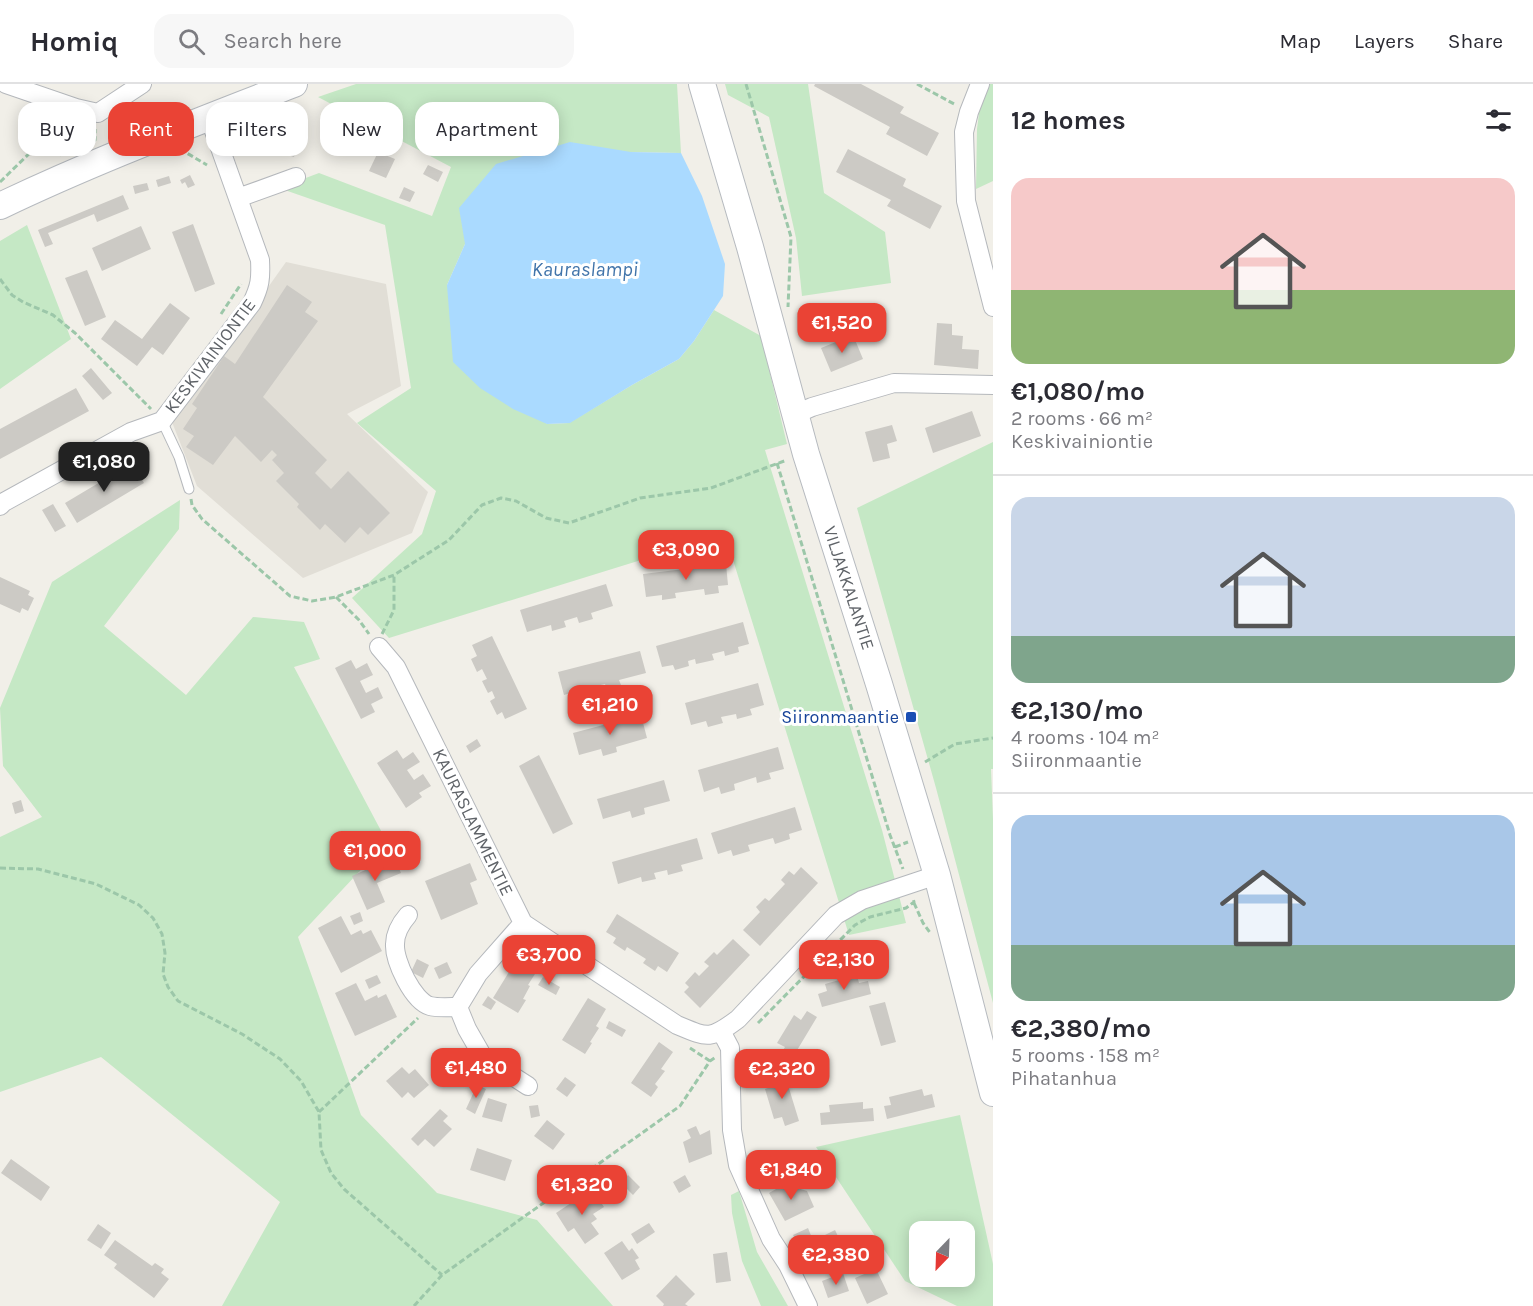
<!DOCTYPE html>
<html lang="en">
<head>
<meta charset="utf-8">
<style>
	:root { --surface:#fff; --page:#f7f7f7; --text:#2b2b33; --muted:#7c7c81; --line:#e1e1e2; --accent:#ea4335 }
	body { margin:0; font-family:Karla,sans-serif; background:var(--page); color:var(--text); height:100vh; display:flex; flex-direction:column; font-size:22px; white-space:nowrap }
	* { box-sizing:border-box; margin:0 }
	p { font-size:20px; color:var(--muted) }
	.icon { flex:none; width:33px; height:33px; fill:none; stroke:currentColor; stroke-width:2; stroke-linecap:round; stroke-linejoin:round }
	.map { position:relative; flex:1; overflow:hidden }
	.side { display:flex; flex-direction:column; background:var(--surface); width:540px }
	.side>* { flex:none }
	.top-card { position:absolute; left:18px; top:18px; width:570px; height:54px; display:flex; gap:12px }
	.needle { width:39px; rotate:203deg }
	.controls { position:absolute; left:909px; top:1137px; display:grid; gap:12px }
	.controls a { display:grid; place-items:center; width:66px; height:66px; border-radius:12px; background:var(--surface); box-shadow:0 3px 15px #0003; font-size:30px }
	.price { position:absolute; translate:-50% -51px; padding:0 14px; border-radius:12px; background:var(--accent); color:#fff; font-size:20px; line-height:39px; filter:drop-shadow(0 2px 3px #0008) }
	.price::after { content:''; position:absolute; left:50%; top:36px; width:18px; height:14px; margin-left:-9px; background:inherit; clip-path:polygon(0 0,100% 0,50% 100%) }
	.price.selected { background:#222; color:#fff }
	ul { padding:0; list-style:none }
	li { display:grid; align-content:center; gap:12px; height:318px; padding:0 18px }
	li+li { border-top:2px solid var(--line) }
	li span { display:grid; place-items:center; height:186px; border-radius:18px; color:#555 }
	li>.icon { margin-inline-start:auto }
	span .icon { width:108px; height:108px; fill:#fffc; stroke-width:1 }
	li b { font-size:26px }
	h2 { display:flex; justify-content:space-between; align-items:center; height:72px; padding:0 18px; font-size:26px }
	.chip { padding:0 21px; border-radius:18px; background:var(--surface); box-shadow:0 3px 15px #0003; font-size:21px; line-height:54px }
	.chip.selected { background:var(--accent); color:#fff }
	header { display:flex; align-items:center; gap:36px; box-sizing:border-box; height:84px; padding:0 30px; background:var(--surface); border-bottom:2px solid var(--line) }
	header strong { font-size:28px }
	nav { display:flex; gap:33px; margin-inline-start:auto; font-size:21px }
	.search { width:420px; height:54px; background:var(--page); display:flex; align-items:center; gap:15px; box-sizing:border-box; padding:0 21px; border-radius:18px; color:var(--muted); font-size:22px }
	main { display:flex; flex:1; min-height:0 }
	.map>svg:first-child { display:block }
	.education { fill:#e1ded6 }
	.green { fill:#c5e8c5; fill-rule:evenodd }
	.water { fill:#aadaff }
	.building { fill:#cccac5 }
	.lines { fill:none; stroke-linecap:round; stroke-linejoin:round }
	.service-casing { stroke:#b5b8bc; stroke-width:11 }
	.minor-casing { stroke:#b5b8bc; stroke-width:20 }
	.secondary-casing { stroke:#b6babf; stroke-width:28 }
	.path { stroke:#9cc7a9; stroke-width:3; stroke-dasharray:6 3; stroke-linecap:butt }
	.service { stroke:#fff; stroke-width:9 }
	.minor { stroke:#fff; stroke-width:18 }
	.secondary { stroke:#fff; stroke-width:26 }
	.transit-dot { fill:#1a4fb4; stroke:#fff; stroke-width:2 }
	.labels { text-anchor:middle; stroke-width:6; stroke-linejoin:round; paint-order:stroke }
	.street-label { font-size:18px; fill:#5f6368; stroke:#fff }
	.transit-label { font-size:18px; fill:#164399; stroke:#fff; text-anchor:end }
	.water-label { font-size:20px; font-style:italic; fill:#4174aa; stroke:#fff }
</style>
</head>
<body>
<header>
<strong>Homiq</strong>
<div class="search"><svg class="icon" aria-label="search" viewBox="0 0 24 24"><circle cx="10" cy="10" r="6"/><path d="M15 15l6 6"/></svg>Search here</div>
<nav><a>Map</a><a>Layers</a><a>Share</a></nav>
</header>
<main>
<div class="map">
<svg width="993" height="1222" viewBox="0 0 993 1222">
	<rect width="100%" height="100%" fill="#f1efe8"/>
	<path class="education" d="M 286,178 L 386,200 L 401,302 L 347,330 L 428,408 L 412,449 L 303,494 L 197,402 L 172,338 Z"/>
	<path class="green" d="M 356,0 L 677,0 L 681,69 L 631,68 L 465,160 L 447,201 L 547,340 L 569,339 L 632,301 L 679,275 L 694,257 L 714,226 L 761,252 L 787,360 L 765,366 L 882,746 L 906,839 L 849,851 L 725,450 L 389,554 L 352,514 L 422,450 L 436,407 L 357,339 L 411,304 L 385,141 L 279,104 L 319,89 L 432,132 L 451,83 L 318,13 Z
		M 725,0 L 808,0 L 824,109 L 885,148 L 891,199 L 802,212 L 796,154 L 769,33 L 728,11 Z
		M 988,0 L 993,0 L 993,97 L 976,105 L 977,45 L 982,6 Z
		M 27,141 L 71,255 L 0,305 L 0,157 Z
		M 993,358 L 993,685 L 991,685 L 993,735 L 993,919 L 936,704 L 857,424 Z
		M 180,416 L 179,445 L 104,542 L 186,611 L 253,533 L 304,538 L 320,575 L 294,583 L 387,758 L 298,853 L 361,1031 L 437,1109 L 537,1136 L 613,1222 L 222,1222 L 280,1118 L 101,973 L 0,1008 L 0,753 L 42,733 L 3,682 L 0,624 L 52,498 Z
		M 960,1031 L 993,1180 L 993,1222 L 957,1222 L 905,1197 L 816,1063 ZM 920,1148 L 964,1148 L 964,1192 L 920,1192 Z
		M 739,1107 L 757,1168 L 788,1222 L 761,1222 L 742,1177 L 732,1129 L 731,1111 Z"/>
	<path class="water" d="M 570,58 L 631,68 L 681,69 L 702,112 L 725,180 L 723,212 L 694,257 L 679,275 L 632,301 L 570,339 L 547,340 L 513,325 L 480,304 L 453,278 L 447,201 L 465,160 L 459,124 L 496,80 Z"/>
	<path class="building" d="M 815,0 L 861,0 L 904,23 L 900,29 L 939,49 L 927,72 L 886,50 L 890,43 L 814,2 Z
		M 325,30 L 342,35 L 337,54 L 320,49 Z
		M 273,40 L 302,50 L 294,73 L 282,69 L 280,72 L 264,66 Z
		M 848,65 L 906,95 L 903,102 L 942,122 L 930,145 L 887,122 L 891,116 L 836,88 Z
		M 378,68 L 395,75 L 386,94 L 369,87 Z
		M 428,81 L 443,88 L 438,98 L 423,90 Z
		M 190,91 L 195,101 L 188,104 L 185,98 L 182,100 L 180,96 Z
		M 169,92 L 171,99 L 158,103 L 156,96 Z
		M 147,99 L 149,106 L 135,110 L 133,102 Z
		M 404,103 L 415,108 L 410,118 L 399,114 Z
		M 123,111 L 129,125 L 97,138 L 94,130 L 48,149 L 53,160 L 45,163 L 38,146 Z
		M 193,140 L 215,200 L 195,208 L 172,148 Z
		M 141,142 L 151,165 L 102,187 L 92,164 Z
		M 87,186 L 106,233 L 85,242 L 65,194 Z
		M 287,201 L 312,218 L 305,228 L 318,237 L 263,313 L 327,376 L 315,389 L 331,405 L 348,387 L 390,429 L 368,451 L 360,443 L 345,459 L 325,440 L 320,446 L 297,423 L 299,420 L 276,397 L 284,389 L 272,376 L 277,371 L 272,366 L 261,378 L 235,352 L 213,381 L 186,363 L 194,352 L 183,345 L 197,324 L 192,320 L 224,272 L 235,280 Z
		M 170,219 L 190,234 L 163,271 L 152,263 L 137,282 L 101,255 L 115,236 L 142,255 Z
		M 937,239 L 952,240 L 952,251 L 963,252 L 962,265 L 979,266 L 978,285 L 934,281 Z
		M 853,251 L 863,275 L 831,288 L 821,264 Z
		M 91,284 L 112,309 L 103,316 L 82,292 Z
		M 76,304 L 89,327 L 0,375 L 0,345 Z
		M 972,327 L 981,352 L 933,369 L 925,344 Z
		M 892,341 L 897,357 L 887,360 L 890,374 L 873,378 L 865,348 Z
		M 132,379 L 144,399 L 77,439 L 65,419 Z
		M 53,420 L 66,442 L 55,448 L 42,426 Z
		M 726,480 L 728,501 L 718,502 L 719,509 L 705,511 L 704,505 L 675,509 L 676,514 L 662,516 L 662,511 L 646,513 L 643,490 Z
		M 0,493 L 30,507 L 28,511 L 34,514 L 28,527 L 22,524 L 20,529 L 0,520 Z
		M 606,500 L 613,522 L 591,529 L 593,535 L 579,539 L 577,533 L 564,537 L 566,543 L 552,547 L 551,541 L 527,548 L 520,526 Z
		M 743,538 L 749,560 L 738,563 L 739,568 L 725,572 L 724,567 L 712,570 L 714,576 L 696,580 L 695,575 L 688,577 L 689,582 L 675,586 L 673,581 L 662,583 L 656,562 Z
		M 492,552 L 527,625 L 505,635 L 502,628 L 497,631 L 490,617 L 495,614 L 492,607 L 488,609 L 482,597 L 487,595 L 482,585 L 477,588 L 471,575 L 477,572 L 472,561 Z
		M 640,567 L 646,589 L 619,596 L 621,601 L 607,605 L 605,600 L 592,603 L 593,609 L 579,612 L 577,607 L 564,611 L 558,588 Z
		M 351,576 L 356,585 L 367,579 L 373,591 L 360,597 L 366,609 L 378,603 L 383,614 L 371,620 L 375,628 L 361,635 L 335,584 Z
		M 758,599 L 764,621 L 750,625 L 752,631 L 737,635 L 736,630 L 721,633 L 723,639 L 708,643 L 706,637 L 691,641 L 685,619 Z
		M 641,631 L 647,654 L 616,663 L 617,668 L 603,672 L 601,665 L 579,671 L 573,649 Z
		M 477,655 L 481,662 L 470,669 L 466,662 Z
		M 778,663 L 784,685 L 769,689 L 771,695 L 757,699 L 756,693 L 734,700 L 735,706 L 721,710 L 719,703 L 704,708 L 698,686 Z
		M 397,666 L 403,675 L 413,668 L 420,678 L 407,686 L 414,696 L 423,690 L 431,702 L 419,709 L 422,713 L 406,724 L 377,679 Z
		M 539,671 L 573,740 L 553,750 L 519,682 Z
		M 664,696 L 670,717 L 644,724 L 645,730 L 632,734 L 630,727 L 603,735 L 597,715 Z
		M 21,716 L 24,727 L 15,730 L 12,719 Z
		M 795,723 L 802,746 L 789,750 L 790,755 L 775,760 L 773,754 L 748,761 L 750,767 L 733,772 L 731,766 L 718,770 L 711,749 Z
		M 697,754 L 703,775 L 681,781 L 683,787 L 668,791 L 667,786 L 654,789 L 656,795 L 642,798 L 641,793 L 618,800 L 612,778 Z
		M 394,773 L 401,789 L 377,799 L 385,818 L 367,826 L 352,792 Z
		M 470,779 L 477,796 L 470,799 L 478,820 L 441,836 L 425,797 Z
		M 801,783 L 818,799 L 760,862 L 743,846 L 760,828 L 756,823 L 765,814 L 769,817 L 785,800 L 781,796 L 789,787 L 794,791 Z
		M 360,828 L 363,837 L 354,841 L 350,832 Z
		M 617,830 L 679,869 L 667,888 L 658,882 L 655,887 L 643,879 L 646,875 L 627,863 L 625,867 L 613,859 L 616,854 L 606,848 Z
		M 341,832 L 351,851 L 361,846 L 363,850 L 371,846 L 382,867 L 341,889 L 318,844 Z
		M 733,855 L 750,871 L 700,924 L 684,908 L 689,903 L 685,899 L 695,888 L 699,892 L 709,882 L 704,878 L 714,868 L 717,871 Z
		M 520,870 L 540,882 L 528,901 L 530,902 L 523,915 L 526,916 L 518,929 L 493,914 Z
		M 417,875 L 429,881 L 423,894 L 411,888 Z
		M 447,878 L 452,889 L 439,895 L 434,884 Z
		M 377,891 L 381,899 L 369,905 L 365,896 Z
		M 857,891 L 859,899 L 868,897 L 871,910 L 822,923 L 818,910 L 827,907 L 825,900 Z
		M 543,893 L 560,903 L 556,911 L 538,901 Z
		M 356,899 L 365,917 L 377,911 L 378,914 L 386,910 L 397,933 L 355,952 L 335,909 Z
		M 488,912 L 496,918 L 491,926 L 482,921 Z
		M 588,914 L 606,925 L 596,942 L 599,944 L 590,958 L 592,959 L 585,970 L 562,956 Z
		M 885,918 L 896,958 L 881,962 L 869,922 Z
		M 807,927 L 817,933 L 790,978 L 780,971 L 785,963 L 777,959 L 794,931 L 801,936 Z
		M 609,937 L 626,946 L 622,953 L 606,944 Z
		M 659,958 L 673,968 L 661,985 L 665,987 L 655,1000 L 658,1003 L 651,1013 L 631,999 Z
		M 448,976 L 457,984 L 445,997 L 436,989 Z
		M 402,983 L 409,990 L 415,985 L 429,1001 L 414,1014 L 408,1008 L 402,1014 L 386,997 Z
		M 784,988 L 799,1037 L 785,1042 L 782,1033 L 774,1035 L 765,1005 L 774,1002 L 772,992 Z
		M 565,993 L 576,1001 L 567,1013 L 556,1005 Z
		M 477,1001 L 486,1005 L 475,1030 L 466,1025 Z
		M 922,1005 L 924,1012 L 932,1010 L 935,1023 L 887,1035 L 884,1022 L 891,1021 L 889,1013 Z
		M 488,1014 L 507,1020 L 502,1038 L 482,1033 Z
		M 863,1018 L 863,1025 L 873,1024 L 874,1037 L 821,1041 L 820,1029 L 830,1028 L 829,1021 Z
		M 538,1021 L 540,1032 L 531,1034 L 529,1022 Z
		M 440,1025 L 448,1032 L 443,1037 L 452,1045 L 434,1063 L 425,1055 L 418,1062 L 411,1055 Z
		M 547,1036 L 565,1050 L 553,1066 L 534,1052 Z
		M 696,1042 L 700,1051 L 710,1046 L 712,1070 L 689,1079 L 683,1058 L 691,1054 L 687,1046 Z
		M 477,1064 L 512,1076 L 505,1097 L 470,1086 Z
		M 11,1075 L 50,1103 L 41,1117 L 1,1089 Z
		M 795,1076 L 800,1086 L 765,1104 L 760,1094 Z
		M 628,1091 L 640,1103 L 633,1111 L 627,1105 L 624,1109 L 615,1101 L 622,1094 L 624,1096 Z
		M 685,1091 L 691,1102 L 679,1109 L 673,1098 Z
		M 785,1100 L 807,1107 L 814,1123 L 785,1137 L 769,1109 Z
		M 592,1105 L 604,1123 L 593,1130 L 597,1135 L 591,1139 L 599,1150 L 585,1160 L 574,1144 L 568,1148 L 556,1129 Z
		M 649,1139 L 655,1148 L 637,1160 L 631,1150 Z
		M 98,1140 L 111,1149 L 101,1165 L 87,1156 Z
		M 808,1144 L 812,1154 L 798,1160 L 793,1151 Z
		M 835,1146 L 849,1175 L 831,1184 L 817,1155 Z
		M 115,1156 L 152,1182 L 155,1179 L 164,1185 L 161,1189 L 169,1195 L 154,1214 L 114,1184 L 117,1180 L 104,1171 Z
		M 622,1157 L 629,1167 L 632,1164 L 639,1174 L 635,1176 L 640,1185 L 622,1196 L 604,1169 Z
		M 727,1168 L 731,1197 L 716,1199 L 713,1170 Z
		M 876,1185 L 888,1210 L 867,1220 L 855,1194 Z
		M 843,1189 L 849,1207 L 828,1214 L 822,1197 Z
		M 676,1191 L 695,1210 L 685,1220 L 688,1222 L 663,1222 L 664,1220 L 656,1212 Z"/>
	<g class="lines">
		<defs>
			<path id="service" d="M 162,337 L 179,373 L 189,405"/>
			<path id="minor" d="M 6,0 L 76,24 L 98,29 L 142,0
				M 980,0 L 969,28 L 964,48 L 966,117 L 993,223
				M 238,114 L 296,93
				M 796,330 L 812,323 L 894,299 L 993,301
				M 0,422 L 4,418 L 131,348 L 162,337 L 252,219 C 260,202 261,195 260,176 L 209,33
				M 379,563 L 396,583 L 523,839 L 677,941 C 708,954 710,956 738,935 L 836,831 L 862,816 L 937,791
				M 408,831 C 401,839 395,848 395,860 C 394,877 413,917 430,922 C 437,924 451,923 458,923
				M 523,839 L 478,890 L 458,923 L 467,945 L 483,973 L 528,1002
				M 721,947 L 730,964 L 732,1046 L 738,1081 L 771,1155 L 788,1181 L 808,1222"/>
			<path id="secondary" d="M 702,0 L 750,163 L 806,370 L 879,600 L 937,791 L 993,1009
				M 0,122 C 96,76 195,39 294,0"/>
		</defs>
		<use href="#service" class="service-casing"/>
		<use href="#minor" class="minor-casing"/>
		<use href="#secondary" class="secondary-casing"/>
		<path class="path" d="M 746,0 L 791,153 L 788,223
			M 917,0 L 956,21
			M 112,39 L 126,39 L 173,24
			M 180,65 L 207,81
			M 60,71 L 75,62 L 95,56 L 95,45
			M 0,98 L 39,60 L 79,42
			M 0,195 L 12,211 L 23,218 L 53,231 L 75,249 L 151,325
			M 221,230 L 241,200
			M 777,379 L 890,751 L 903,785
			M 191,415 L 192,421 L 202,435 L 290,512 L 312,517 L 336,513 L 394,491 L 449,456 L 482,421 L 501,414 L 516,417 L 546,434 L 569,439 L 640,414 L 711,404 L 787,376
			M 336,513 L 359,536 L 369,550
			M 382,550 L 394,526 L 394,491
			M 925,678 L 955,660 L 993,654
			M 895,763 L 908,758
			M 0,784 L 38,785 L 96,800 L 139,821 L 153,834 L 162,850 L 165,869 L 163,890 L 168,903 L 178,917 L 242,950 L 280,975 L 301,997 L 319,1028 L 321,1066 L 331,1089 L 344,1105 L 442,1191
			M 914,819 L 923,839 L 931,850
			M 758,939 L 855,841 L 870,833 L 906,824 L 914,818 L 913,814
			M 690,964 L 710,977
			M 319,1028 L 418,934
			M 414,1222 L 442,1191 L 680,1022 L 710,977 L 716,973"/>
		<use href="#service" class="service"/>
		<use href="#minor" class="minor"/>
		<use href="#secondary" class="secondary"/>
	</g>
	<rect class="transit-dot" x="905" y="627" width="12" height="12" rx="3"/>
	<g class="labels">
		<g class="street-label">
			<text transform="translate(210 272) rotate(-53)" y="6">KESKIVAINIONTIE</text>
			<text transform="translate(849 504) rotate(72)" y="6">VILJAKKALANTIE</text>
			<text transform="translate(473 738) rotate(64)" y="6">KAURASLAMMENTIE</text>
		</g>
		<g class="transit-label">
			<text x="899" y="639">Siironmaantie</text>
		</g>
		<g class="water-label">
			<text x="585" y="192">Kauraslampi</text>
		</g>
	</g>
</svg>
<div class="controls">
<a><svg class="needle" viewBox="-14 -14 28 28"><path d="M0-13l5 13h-10z" fill="#e53935"/><path d="M0 13l5-13h-10z" fill="#7c7c81"/></svg></a>
</div>
<b class="price" style="left:842px;top:270px">€1,520</b>
<b class="price selected" style="left:104px;top:409px">€1,080</b>
<b class="price" style="left:686px;top:497px">€3,090</b>
<b class="price" style="left:610px;top:652px">€1,210</b>
<b class="price" style="left:375px;top:798px">€1,000</b>
<b class="price" style="left:549px;top:902px">€3,700</b>
<b class="price" style="left:844px;top:907px">€2,130</b>
<b class="price" style="left:476px;top:1015px">€1,480</b>
<b class="price" style="left:782px;top:1016px">€2,320</b>
<b class="price" style="left:791px;top:1117px">€1,840</b>
<b class="price" style="left:582px;top:1132px">€1,320</b>
<b class="price" style="left:836px;top:1202px">€2,380</b>
<div class="top-card">
<a class="chip">Buy</a>
<a class="chip selected">Rent</a>
<a class="chip">Filters</a>
<a class="chip">New</a>
<a class="chip">Apartment</a>
</div>
</div>
<section class="side">
<h2>12 homes<svg class="icon" aria-label="filters" viewBox="0 0 24 24"><path d="M4 7h16M4 17h16"/><circle cx="9" cy="7" r="2"/><circle cx="15" cy="17" r="2"/></svg></h2>
<ul>
<li><span style="background:linear-gradient(#f6c9c9 60%,#8fb573 0)"><svg class="icon" aria-label="home" viewBox="0 0 24 24"><path d="M3 11l9-7 9 7M6 9v11h12V9"/></svg></span><div><b>€1,080/mo</b><p>2 rooms · 66 m²</p><p>Keskivainiontie</p></div></li>
<li><span style="background:linear-gradient(#c9d6e8 75%,#7fa58c 0)"><svg class="icon" aria-label="home" viewBox="0 0 24 24"><path d="M3 11l9-7 9 7M6 9v11h12V9"/></svg></span><div><b>€2,130/mo</b><p>4 rooms · 104 m²</p><p>Siironmaantie</p></div></li>
<li><span style="background:linear-gradient(#a9c7e8 70%,#7fa58c 0)"><svg class="icon" aria-label="home" viewBox="0 0 24 24"><path d="M3 11l9-7 9 7M6 9v11h12V9"/></svg></span><div><b>€2,380/mo</b><p>5 rooms · 158 m²</p><p>Pihatanhua</p></div></li>
</ul>
</section>
</main>
</body>
</html>
